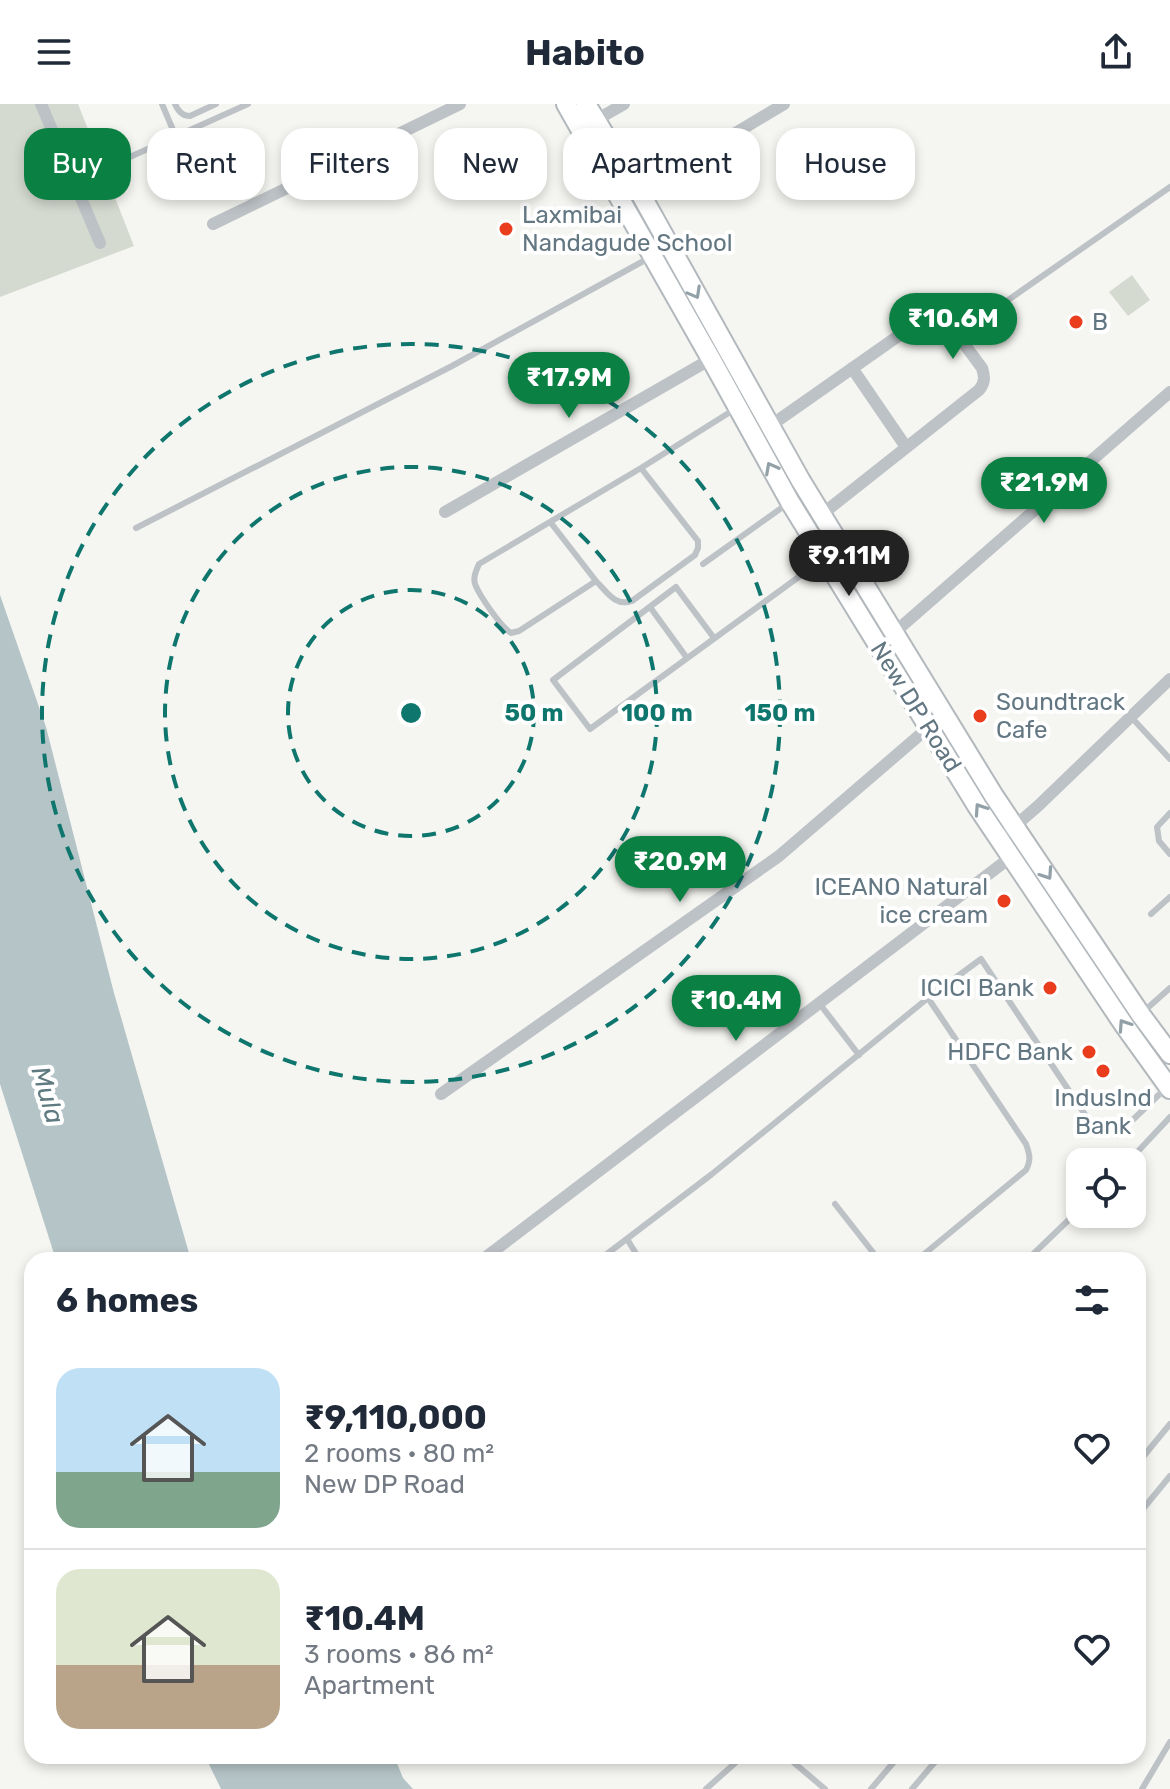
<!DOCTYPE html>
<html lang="en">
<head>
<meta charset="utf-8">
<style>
	:root { --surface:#fff; --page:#f6f6f7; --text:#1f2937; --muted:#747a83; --line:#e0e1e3; --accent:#0b8043 }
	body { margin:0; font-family:Rubik,sans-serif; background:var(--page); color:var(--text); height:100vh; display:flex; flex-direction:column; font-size:30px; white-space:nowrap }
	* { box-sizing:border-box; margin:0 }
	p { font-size:26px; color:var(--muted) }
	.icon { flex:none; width:44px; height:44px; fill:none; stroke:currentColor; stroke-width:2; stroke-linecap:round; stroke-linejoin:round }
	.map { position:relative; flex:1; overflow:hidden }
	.side { position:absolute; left:24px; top:1148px; width:1122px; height:512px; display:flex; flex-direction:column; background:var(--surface); border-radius:24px; box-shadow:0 4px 12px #0003 }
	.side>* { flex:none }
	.top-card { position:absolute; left:24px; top:24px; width:1122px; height:72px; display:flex; gap:16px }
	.controls { position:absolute; left:1066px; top:1044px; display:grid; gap:16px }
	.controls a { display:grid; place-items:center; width:80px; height:80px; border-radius:16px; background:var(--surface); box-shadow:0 4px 12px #0003; font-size:40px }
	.price { position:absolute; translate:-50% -68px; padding:0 18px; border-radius:28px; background:var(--accent); color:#fff; font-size:26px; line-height:52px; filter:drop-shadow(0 2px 4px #0008) }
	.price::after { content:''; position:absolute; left:50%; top:48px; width:24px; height:18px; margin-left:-12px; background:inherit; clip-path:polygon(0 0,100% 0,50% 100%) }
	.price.on { background:#222; color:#fff }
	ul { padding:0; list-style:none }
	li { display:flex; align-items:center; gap:24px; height:200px; padding:0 32px }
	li+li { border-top:2px solid var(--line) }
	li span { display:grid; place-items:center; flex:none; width:224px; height:160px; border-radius:24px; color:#555 }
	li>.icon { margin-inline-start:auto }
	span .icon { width:96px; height:96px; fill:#fffc; stroke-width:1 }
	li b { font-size:34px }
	h2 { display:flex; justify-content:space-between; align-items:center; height:96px; padding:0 32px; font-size:34px }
	.pill { padding:0 28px; border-radius:24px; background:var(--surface); box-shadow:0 4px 12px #0003; font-size:28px; line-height:72px }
	.pill.on { background:var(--accent); color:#fff }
	header { display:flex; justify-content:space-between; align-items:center; height:104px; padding:0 32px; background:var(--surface); font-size:36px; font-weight:700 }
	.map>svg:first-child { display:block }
	.green { fill:#d5dad0 }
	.water { fill:#b5c4c7 }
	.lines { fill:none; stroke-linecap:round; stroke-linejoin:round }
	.secondary-casing { stroke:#b2b8bc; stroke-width:22 }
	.service { stroke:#bdc2c6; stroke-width:6 }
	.minor { stroke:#bdc2c6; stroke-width:12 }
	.secondary { stroke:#fff; stroke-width:18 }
	.oneway { stroke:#92a0a8 }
	.ring { fill:none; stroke:#0f766e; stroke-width:4; stroke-dasharray:14 10 }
	.poi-dot { fill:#e93d1d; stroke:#fff; stroke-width:3 }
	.labels { text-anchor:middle; stroke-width:8; stroke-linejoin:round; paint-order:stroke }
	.poi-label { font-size:24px; fill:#637783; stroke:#fff; text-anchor:start }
	.street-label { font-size:24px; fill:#637783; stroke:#fff }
	.water-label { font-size:26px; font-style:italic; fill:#5f7a80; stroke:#fff }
	.centre { fill:#0f766e; stroke:#fff; stroke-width:4 }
	.ring-label { font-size:24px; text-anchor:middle; font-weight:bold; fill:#0f766e; stroke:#fff; stroke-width:8; stroke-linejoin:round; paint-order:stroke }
</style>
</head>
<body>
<header><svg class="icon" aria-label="menu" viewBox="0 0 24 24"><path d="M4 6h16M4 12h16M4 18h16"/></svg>Habito<svg class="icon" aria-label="share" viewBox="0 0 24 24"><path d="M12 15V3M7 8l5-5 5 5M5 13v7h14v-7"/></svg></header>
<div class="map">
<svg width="1170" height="1685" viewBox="0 0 1170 1685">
	<rect width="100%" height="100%" fill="#f5f5f1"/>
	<path class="green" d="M 0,0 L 78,0 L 134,142 L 0,193 Z
		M 1132,171 L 1150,196 L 1128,212 L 1109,188 Z"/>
	<path class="water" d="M 0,491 L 46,623 L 114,889 L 191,1156 L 56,1156 L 0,980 Z
		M 205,1652 L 394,1652 L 403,1674 L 413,1685 L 221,1685 Z"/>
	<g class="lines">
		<defs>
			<path id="secondary" d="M 566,0 L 711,255 L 790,398 L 977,702 L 1124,921 L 1170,985
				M 586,0 L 639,87 L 801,377 L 994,692 L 1141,911 L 1170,950"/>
		</defs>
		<use href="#secondary" class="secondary-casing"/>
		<path class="service" d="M 162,0 L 176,33
			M 175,0 C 178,7 182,12 190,12 L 216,0
			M 74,78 L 248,0
			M 1001,201 L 1170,83
			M 641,364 L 698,437 L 698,444 L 695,451 L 632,497 C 615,503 607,488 596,477 L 519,527 L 511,529 C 501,523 479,491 475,480 C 473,473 476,467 479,460 L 641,364 L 735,305
			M 551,419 L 596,477
			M 136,424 L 452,262 L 649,154
			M 703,460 L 787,400
			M 650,503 L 687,554
			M 714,534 L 676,483 L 553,576 L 590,625 C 667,569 744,512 822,456
			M 1132,614 L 1170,655
			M 1170,709 L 1157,723 L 1159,737 L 1170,750
			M 1151,810 L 1170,793
			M 819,899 L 859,951
			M 1143,908 L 1170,884
			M 1117,1031 L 1166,984
			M 1128,1058 L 1170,1013
			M 835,1100 L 879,1156
			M 627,1135 L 640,1156
			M 599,1156 L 712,1070 L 928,894 L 981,855 L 1092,1021
			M 917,1156 L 1026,1066 C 1031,1056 1030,1051 1026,1040 L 928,894
			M 1027,1156 L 1080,1105
			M 1138,1359 L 1170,1320
			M 1138,1411 L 1170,1372
			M 786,1652 L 825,1685
			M 706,1685 L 743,1652
			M 871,1685 L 899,1652
			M 912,1685 L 940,1652
			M 1142,1685 L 1170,1638"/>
		<path class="minor" d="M 41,0 L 100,139
			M 596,16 L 624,0
			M 635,89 L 784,0
			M 213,120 L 460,0
			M 852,264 L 906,343
			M 770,322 L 921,216 C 927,214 933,211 940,214 C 950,218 974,254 982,264 C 985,273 985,279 979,286 L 821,411
			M 445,408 L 711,255
			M 895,528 L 1170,288
			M 1000,735 L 1038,702 L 1170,575
			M 441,990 L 779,752 L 929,623
			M 482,1156 L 1011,753"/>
		<use href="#secondary" class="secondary"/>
	</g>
	<defs><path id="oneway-chevron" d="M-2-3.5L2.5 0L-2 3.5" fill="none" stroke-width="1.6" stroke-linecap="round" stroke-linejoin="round" transform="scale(2)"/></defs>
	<g class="oneway">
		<use href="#oneway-chevron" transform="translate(695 189) rotate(61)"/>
		<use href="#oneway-chevron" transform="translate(771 364) rotate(-118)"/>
		<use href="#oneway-chevron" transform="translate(980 705) rotate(-124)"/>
		<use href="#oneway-chevron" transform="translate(1047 770) rotate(56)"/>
		<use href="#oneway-chevron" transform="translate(1124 921) rotate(-124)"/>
	</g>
	<g class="ring">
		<circle cx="411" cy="609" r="123"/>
		<circle cx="411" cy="609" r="246"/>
		<circle cx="411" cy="609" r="369"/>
	</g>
	<g class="poi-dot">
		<circle cx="506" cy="125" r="8"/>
		<circle cx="1076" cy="218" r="8"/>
		<circle cx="980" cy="612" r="8"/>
		<circle cx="1004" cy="797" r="8"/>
		<circle cx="1050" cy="884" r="8"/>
		<circle cx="1089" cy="948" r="8"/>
		<circle cx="1103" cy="967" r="8"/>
	</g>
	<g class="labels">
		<g class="poi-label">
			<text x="522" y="119">Laxmibai<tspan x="522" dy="28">Nandagude School</tspan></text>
			<text x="1092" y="226">B</text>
			<text x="996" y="606">Soundtrack<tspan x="996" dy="28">Cafe</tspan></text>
			<text x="988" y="791" text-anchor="end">ICEANO Natural<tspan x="988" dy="28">ice cream</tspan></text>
			<text x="1034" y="892" text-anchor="end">ICICI Bank</text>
			<text x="1073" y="956" text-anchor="end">HDFC Bank</text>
			<text x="1103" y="1002" text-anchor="middle">IndusInd<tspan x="1103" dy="28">Bank</tspan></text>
		</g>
		<g class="street-label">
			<text transform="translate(916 603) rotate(58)" y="8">New DP Road</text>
		</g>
		<g class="water-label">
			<text transform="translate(48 991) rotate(74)" y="9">Mula</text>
		</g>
	</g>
	<circle cx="411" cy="609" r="12" class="centre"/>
	<g class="ring-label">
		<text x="534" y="617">50 m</text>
		<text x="657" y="617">100 m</text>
		<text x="780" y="617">150 m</text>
	</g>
</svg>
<div class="controls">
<a><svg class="icon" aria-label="locate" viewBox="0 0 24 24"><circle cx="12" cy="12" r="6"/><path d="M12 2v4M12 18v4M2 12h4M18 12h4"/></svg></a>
</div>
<b class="price" style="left:953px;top:257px">₹10.6M</b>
<b class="price" style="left:569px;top:316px">₹17.9M</b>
<b class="price" style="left:1044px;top:421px">₹21.9M</b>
<b class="price on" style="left:849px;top:494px">₹9.11M</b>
<b class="price" style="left:680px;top:800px">₹20.9M</b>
<b class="price" style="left:736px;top:939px">₹10.4M</b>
<div class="top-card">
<a class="pill on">Buy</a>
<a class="pill">Rent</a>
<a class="pill">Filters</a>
<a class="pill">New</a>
<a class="pill">Apartment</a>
<a class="pill">House</a>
</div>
<section class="side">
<h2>6 homes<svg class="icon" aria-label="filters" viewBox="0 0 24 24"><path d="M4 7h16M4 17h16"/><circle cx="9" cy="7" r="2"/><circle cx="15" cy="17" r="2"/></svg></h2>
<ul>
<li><span style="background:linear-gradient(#bfe0f5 65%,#7fa58c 0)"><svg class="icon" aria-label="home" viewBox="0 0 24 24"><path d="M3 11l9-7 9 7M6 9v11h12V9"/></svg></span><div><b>₹9,110,000</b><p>2 rooms · 80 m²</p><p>New DP Road</p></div><svg class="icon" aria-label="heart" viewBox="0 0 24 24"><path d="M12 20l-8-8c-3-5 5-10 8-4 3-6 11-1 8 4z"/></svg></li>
<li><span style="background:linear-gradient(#dfe7d0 60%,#b9a48a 0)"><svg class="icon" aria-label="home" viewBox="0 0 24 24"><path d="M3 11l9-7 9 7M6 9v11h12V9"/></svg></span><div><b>₹10.4M</b><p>3 rooms · 86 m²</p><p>Apartment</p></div><svg class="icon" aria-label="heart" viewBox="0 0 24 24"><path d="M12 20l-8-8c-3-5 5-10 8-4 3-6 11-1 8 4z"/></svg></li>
</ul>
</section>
</div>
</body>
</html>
